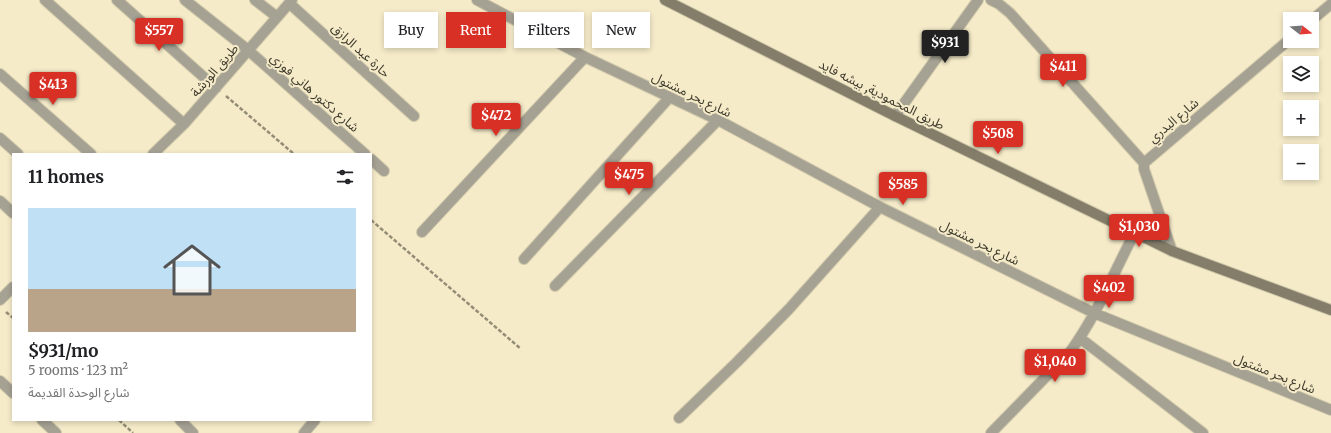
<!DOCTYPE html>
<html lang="en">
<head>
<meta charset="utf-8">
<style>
	:root { --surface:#fff; --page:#f2f2f2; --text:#202124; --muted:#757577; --line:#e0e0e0; --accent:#d93025 }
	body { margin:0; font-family:Merriweather,"Noto Sans Arabic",serif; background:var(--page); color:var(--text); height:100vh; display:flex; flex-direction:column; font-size:15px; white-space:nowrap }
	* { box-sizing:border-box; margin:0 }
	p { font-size:13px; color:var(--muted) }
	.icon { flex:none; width:22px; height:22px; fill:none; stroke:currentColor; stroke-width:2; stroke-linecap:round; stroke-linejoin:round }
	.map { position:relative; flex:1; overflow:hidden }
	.details { position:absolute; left:12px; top:153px; width:360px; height:268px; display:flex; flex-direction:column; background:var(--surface); border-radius:0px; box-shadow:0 2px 6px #0003 }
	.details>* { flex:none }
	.guide { position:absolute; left:384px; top:12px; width:380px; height:36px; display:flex; gap:8px }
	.needle { width:26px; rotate:107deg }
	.controls { position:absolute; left:1283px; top:12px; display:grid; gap:8px }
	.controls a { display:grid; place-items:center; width:36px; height:36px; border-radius:0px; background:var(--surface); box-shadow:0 2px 6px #0003; font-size:20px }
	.price { position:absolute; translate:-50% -34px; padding:0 9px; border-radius:4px; background:var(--accent); color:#fff; font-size:13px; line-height:26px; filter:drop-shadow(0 1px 2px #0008) }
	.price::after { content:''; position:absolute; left:50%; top:24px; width:12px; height:9px; margin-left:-6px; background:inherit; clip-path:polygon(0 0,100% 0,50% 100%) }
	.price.on { background:#222; color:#fff }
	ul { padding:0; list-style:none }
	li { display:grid; align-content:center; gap:8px; height:212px; padding:0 16px }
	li+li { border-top:1px solid var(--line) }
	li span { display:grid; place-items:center; height:124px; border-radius:0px; color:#555 }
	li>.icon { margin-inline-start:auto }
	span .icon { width:72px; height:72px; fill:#fffc; stroke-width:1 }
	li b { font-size:17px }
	h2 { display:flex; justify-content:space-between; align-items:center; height:48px; padding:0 16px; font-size:17px }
	.chip { padding:0 14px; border-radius:0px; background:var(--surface); box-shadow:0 2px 6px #0003; font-size:14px; line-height:36px }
	.chip.on { background:var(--accent); color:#fff }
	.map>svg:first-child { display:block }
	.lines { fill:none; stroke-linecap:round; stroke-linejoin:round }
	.street-casing { stroke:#d0c8aa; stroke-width:12 }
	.secondary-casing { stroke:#d0c8aa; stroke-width:12 }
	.path { stroke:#948d76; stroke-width:2.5; stroke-dasharray:4 2; stroke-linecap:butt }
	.street { stroke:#a5a193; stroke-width:10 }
	.secondary { stroke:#837d69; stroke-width:10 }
	.labels { text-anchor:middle; stroke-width:4; stroke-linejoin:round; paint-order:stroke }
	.street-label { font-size:13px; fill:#3e3a2d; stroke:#f5ebc9 }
</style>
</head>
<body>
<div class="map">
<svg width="1331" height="433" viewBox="0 0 1331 433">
	<rect width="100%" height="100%" fill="#f5ebc9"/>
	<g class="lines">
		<defs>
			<path id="street" d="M 45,0 L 184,124
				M 117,0 L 216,88
				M 185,0 L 248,50 L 365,154
				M 255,0 L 277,17
				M 477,0 L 585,57 L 718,120 L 880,207 L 1094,313 L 1331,410
				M 991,0 L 999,4 L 1010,13 L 1144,163
				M 289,3 L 414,116
				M 1312,20 L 1331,4
				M 0,74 L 91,154
				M 895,116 L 978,0
				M 0,138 L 18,154
				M 153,154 L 184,124 L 292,0
				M 371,159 L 384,171
				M 0,201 L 13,213
				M 422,232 L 585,57
				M 1172,251 L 1144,169 L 1144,163 L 1290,39
				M 524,259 L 669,98
				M 555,286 L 718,120
				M 0,300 L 13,287
				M 1080,338 L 1203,433
				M 0,381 L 13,393
				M 679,418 L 737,362 L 789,309 L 880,207
				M 42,420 L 56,433
				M 180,420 L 193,433
				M 304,433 L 315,420
				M 991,433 L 1070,352 C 1097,315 1114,272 1135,232"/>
			<path id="secondary" d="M 665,0 L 895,116 L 1172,251 L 1331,310"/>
		</defs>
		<use href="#street" class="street-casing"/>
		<use href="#secondary" class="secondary-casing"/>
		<path class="path" d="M 226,96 L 294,154
			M 371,220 L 521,349
			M 6,312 L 13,318
			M 119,420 L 133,433"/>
		<use href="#street" class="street"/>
		<use href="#secondary" class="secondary"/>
	</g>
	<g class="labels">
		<g class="street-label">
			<text transform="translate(361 50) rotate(42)" y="5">حارة عبد الرازق</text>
			<text transform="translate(214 70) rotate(-49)" y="5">طريق الورشة</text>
			<text transform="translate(315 92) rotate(41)" y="5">شارع دكتور هاني فوزي</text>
			<text transform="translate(692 94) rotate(26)" y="5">شارع بحر مشتول</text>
			<text transform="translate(882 94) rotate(27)" y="5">طريق المحمودية, بيشه فايد</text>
			<text transform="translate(1173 120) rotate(-40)" y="5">شارع البدري</text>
			<text transform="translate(980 242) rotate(26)" y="5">شارع بحر مشتول</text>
			<text transform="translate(1275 373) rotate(22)" y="5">شارع بحر مشتول</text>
		</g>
	</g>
</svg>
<div class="controls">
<a><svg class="needle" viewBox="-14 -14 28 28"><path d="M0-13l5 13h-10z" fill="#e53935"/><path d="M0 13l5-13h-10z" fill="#757577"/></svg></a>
<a><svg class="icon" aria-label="layers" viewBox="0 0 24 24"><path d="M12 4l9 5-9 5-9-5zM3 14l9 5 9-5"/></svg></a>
<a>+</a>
<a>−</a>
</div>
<b class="price" style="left:159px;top:52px">$557</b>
<b class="price on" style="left:945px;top:64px">$931</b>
<b class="price" style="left:1063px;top:88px">$411</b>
<b class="price" style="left:53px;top:106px">$413</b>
<b class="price" style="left:496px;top:137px">$472</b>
<b class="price" style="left:998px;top:155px">$508</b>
<b class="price" style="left:629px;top:196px">$475</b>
<b class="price" style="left:903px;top:206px">$585</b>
<b class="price" style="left:1139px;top:248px">$1,030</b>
<b class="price" style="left:1109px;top:309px">$402</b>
<b class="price" style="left:1055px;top:383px">$1,040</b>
<div class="guide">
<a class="chip">Buy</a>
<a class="chip on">Rent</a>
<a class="chip">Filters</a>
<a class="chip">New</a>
</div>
<section class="details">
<h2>11 homes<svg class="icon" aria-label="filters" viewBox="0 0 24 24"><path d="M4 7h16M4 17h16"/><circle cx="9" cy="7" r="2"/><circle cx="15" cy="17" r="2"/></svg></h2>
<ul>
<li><span style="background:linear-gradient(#bfe0f5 65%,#b9a48a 0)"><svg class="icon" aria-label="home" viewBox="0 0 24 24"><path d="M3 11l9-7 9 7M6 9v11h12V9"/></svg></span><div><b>$931/mo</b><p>5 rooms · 123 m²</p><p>شارع الوحدة القديمة</p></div></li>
</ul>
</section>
</div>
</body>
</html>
